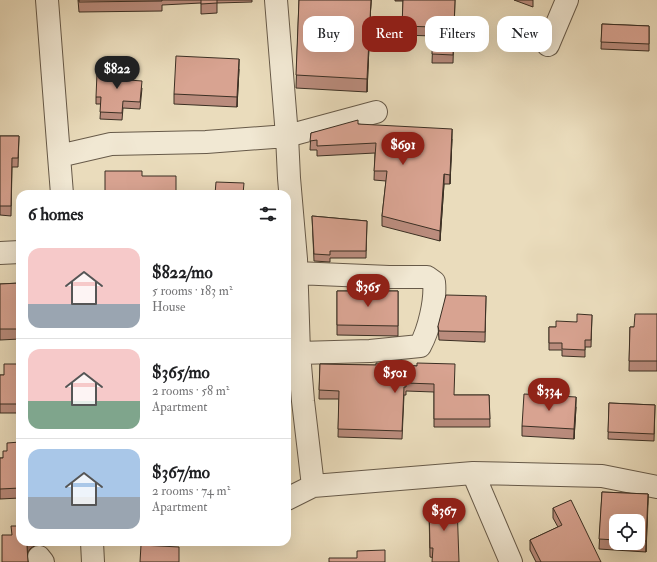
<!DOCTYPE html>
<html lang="en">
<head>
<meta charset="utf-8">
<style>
	:root { --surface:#fff; --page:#f2f2f2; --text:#202124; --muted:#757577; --line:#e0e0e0; --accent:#8f2418 }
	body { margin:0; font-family:"IM FELL Double Pica",serif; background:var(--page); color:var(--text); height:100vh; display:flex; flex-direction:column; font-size:15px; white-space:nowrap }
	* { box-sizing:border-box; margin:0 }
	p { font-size:13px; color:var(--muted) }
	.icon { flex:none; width:22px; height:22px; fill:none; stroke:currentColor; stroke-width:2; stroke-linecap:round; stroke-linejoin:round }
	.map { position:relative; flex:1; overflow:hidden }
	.panel { position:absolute; left:16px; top:190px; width:275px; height:356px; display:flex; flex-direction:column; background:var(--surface); border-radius:12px; box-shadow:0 4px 16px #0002 }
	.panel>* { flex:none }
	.banner { position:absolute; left:303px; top:16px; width:294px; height:36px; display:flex; gap:8px }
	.tools { position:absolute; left:609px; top:514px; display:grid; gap:8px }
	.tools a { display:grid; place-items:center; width:36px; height:36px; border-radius:8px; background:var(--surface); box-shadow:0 4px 16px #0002; font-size:20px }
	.price { position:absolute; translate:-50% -34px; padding:0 9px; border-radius:14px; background:var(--accent); color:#fff; font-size:13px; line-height:26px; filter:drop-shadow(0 1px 2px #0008) }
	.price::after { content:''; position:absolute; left:50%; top:24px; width:12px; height:9px; margin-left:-6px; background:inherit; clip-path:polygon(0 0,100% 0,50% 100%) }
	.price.active { background:#222; color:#fff }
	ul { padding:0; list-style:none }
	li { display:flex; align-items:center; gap:12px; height:100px; padding:0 12px }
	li+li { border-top:1px solid var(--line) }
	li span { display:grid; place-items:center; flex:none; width:112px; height:80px; border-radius:12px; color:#555 }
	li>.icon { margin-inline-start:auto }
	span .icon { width:48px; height:48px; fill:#fffc; stroke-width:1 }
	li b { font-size:17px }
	h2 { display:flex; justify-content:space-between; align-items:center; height:48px; padding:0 12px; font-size:17px }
	.chip { padding:0 14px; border-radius:12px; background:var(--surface); box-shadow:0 4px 16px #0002; font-size:14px; line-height:36px }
	.chip.active { background:var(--accent); color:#fff }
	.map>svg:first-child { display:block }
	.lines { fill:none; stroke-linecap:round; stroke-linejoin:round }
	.street-casing { stroke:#675a49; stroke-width:24 }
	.street { stroke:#f1e8d3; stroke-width:22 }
	.wall { fill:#ba8c7d; stroke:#3b2f23; fill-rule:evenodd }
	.shaded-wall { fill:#977266; stroke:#3b2f23 }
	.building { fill:#d8a391; stroke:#3b2f23 }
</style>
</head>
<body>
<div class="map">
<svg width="657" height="562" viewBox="0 0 657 562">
	<rect width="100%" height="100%" fill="#eadcbc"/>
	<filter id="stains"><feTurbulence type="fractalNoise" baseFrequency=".005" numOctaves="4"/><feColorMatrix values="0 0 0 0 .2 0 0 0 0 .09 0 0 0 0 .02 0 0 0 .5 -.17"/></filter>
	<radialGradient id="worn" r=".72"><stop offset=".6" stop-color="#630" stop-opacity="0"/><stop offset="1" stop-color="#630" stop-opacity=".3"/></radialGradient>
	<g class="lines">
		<defs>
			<path id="street" d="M 47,0 L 59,156
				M 276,0 L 287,136 L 376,112
				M 548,45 L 567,0
				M 62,194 L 59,156 L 111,144 L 206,142 L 287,136 L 289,178 L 296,259 L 299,353 L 303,401 L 313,486
				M 0,253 L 20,252
				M 296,273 L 389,277 L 427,277 L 434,282 C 436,300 429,330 420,346 L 370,351 L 299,353
				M 473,473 L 511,562
				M 287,499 L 313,486 L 473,473 L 602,476 L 657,487
				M 92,542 L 93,562
				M 39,557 L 43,562"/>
		</defs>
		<use href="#street" class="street-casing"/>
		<use href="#street" class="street"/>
	</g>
	<path class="wall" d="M 78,0 L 252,0 L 252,2 L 217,3 L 217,13 L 201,14 L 201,3 L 162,5 L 162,11 L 79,12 Z
		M 299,0 L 371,0 L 367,92 L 296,88 Z
		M 395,0 L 455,0 L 453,63 L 432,63 L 433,36 L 402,35 L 403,1 L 395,1 Z
		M 514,0 L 533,0 L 533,7 Z
		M 602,24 L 649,26 L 649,51 L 601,49 Z
		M 239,69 L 237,107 L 174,104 L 174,94 Z
		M 130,80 L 142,88 L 140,109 L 123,108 L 122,120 L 100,119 L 101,104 L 96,104 L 96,97 Z
		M 358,124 L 452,139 L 450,184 L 444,184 L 440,241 L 382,226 L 382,216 L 386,181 L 374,180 L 375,153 L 317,156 L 317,150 L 310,150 L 311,133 Z
		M 0,136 L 19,136 L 18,167 L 12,167 L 11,216 L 0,215 Z
		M 312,216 L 367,221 L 366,258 L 330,258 L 330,262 L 314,261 Z
		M 20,283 L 20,339 L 0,340 L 0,284 Z
		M 337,291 L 398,291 L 398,336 L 337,335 Z
		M 486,296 L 485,342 L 439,340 L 438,326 Z
		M 657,314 L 657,371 L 629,371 L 630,327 L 634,327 Z
		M 592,315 L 591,347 L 585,347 L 585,357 L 562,356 L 562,350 L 549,350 L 549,327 L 556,327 L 577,322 Z
		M 20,364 L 20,413 L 0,413 L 0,375 L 4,375 Z
		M 320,364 L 417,366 L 454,395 L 489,395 L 490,427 L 434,427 L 434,392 L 406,391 L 406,395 L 404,395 L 402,439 L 338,437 L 339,399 L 319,399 Z
		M 609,403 L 655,405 L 654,441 L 608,439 Z
		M 576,407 L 574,439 L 522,436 L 522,426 Z
		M 20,442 L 20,498 L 0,499 L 0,458 L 3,458 L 7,451 Z
		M 602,492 L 648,494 L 646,552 L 599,549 ZM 616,521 L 638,521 L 638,543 L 616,543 Z
		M 553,508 L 601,562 L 536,562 L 530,550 L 530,540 L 558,527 L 553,518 Z
		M 429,512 L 459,562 L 430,557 Z"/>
	<path class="shaded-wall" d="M 371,0 L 367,92 L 367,79 Z
		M 239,59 L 239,69 L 237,107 L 237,97 Z
		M 452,129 L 452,139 L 450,184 L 450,175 Z
		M 444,174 L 444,184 L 440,241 L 440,231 Z
		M 576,397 L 576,407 L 574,439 L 574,429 Z
		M 648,494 L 648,504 L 646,552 L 646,541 Z
		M 30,542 L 36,542 L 36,545 L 31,548 L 27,553 L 27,546 Z"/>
	<path class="building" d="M 79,0 L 162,0 L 162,1 L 79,2 Z
		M 201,0 L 217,0 L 217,3 L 201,4 Z
		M 299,0 L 371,0 L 367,79 L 296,75 Z
		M 403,0 L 455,0 L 453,55 L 432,54 L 433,27 L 402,26 Z
		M 602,24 L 649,26 L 649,44 L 601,42 Z
		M 176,56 L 239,59 L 237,97 L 174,94 Z
		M 109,69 L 130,71 L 129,80 L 142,81 L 140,102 L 123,101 L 122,113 L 100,112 L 101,97 L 96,97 L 97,73 L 108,74 Z
		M 358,120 L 358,124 L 452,129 L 450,175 L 444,174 L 440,231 L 382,216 L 387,171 L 374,171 L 376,143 L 317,146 L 317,140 L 310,141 L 311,133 Z
		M 0,136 L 19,136 L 18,158 L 12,158 L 11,206 L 0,206 Z
		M 105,171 L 142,171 L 142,176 L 176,176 L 176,194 L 105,194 Z
		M 216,182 L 244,183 L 243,194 L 215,194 Z
		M 312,216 L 367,221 L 366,251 L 330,251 L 330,255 L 314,254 Z
		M 20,283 L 20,329 L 0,329 L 0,284 Z
		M 337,291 L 398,291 L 398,326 L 337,325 Z
		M 446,295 L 486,296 L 485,332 L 439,331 L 438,326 Z
		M 577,314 L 592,315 L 591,340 L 585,340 L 585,350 L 562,349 L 562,343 L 549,343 L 549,327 L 556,327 L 556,321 L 577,322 Z
		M 635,314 L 657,314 L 657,361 L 629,361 L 630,327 L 634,327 Z
		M 376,363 L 417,366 L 417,363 L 455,364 L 454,395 L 489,395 L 490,419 L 434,419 L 434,384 L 406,383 L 406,387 L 404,387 L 402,431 L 338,429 L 339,391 L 319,390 L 320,364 L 376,365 Z
		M 4,364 L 20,364 L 20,404 L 0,404 L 0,375 L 4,375 Z
		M 524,394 L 576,397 L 574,429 L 522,426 Z
		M 609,403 L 655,405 L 654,434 L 608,432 Z
		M 20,442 L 20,488 L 0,489 L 0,458 L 3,458 L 3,451 L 7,451 L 7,443 Z
		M 602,492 L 648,494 L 646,541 L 638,541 L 638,521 L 616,521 L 616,540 L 599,539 Z
		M 571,500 L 601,562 L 541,562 L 530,540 L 562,525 L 553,508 Z
		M 429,503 L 457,503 L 459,562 L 432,562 L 433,548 L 430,548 Z
		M 11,526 L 20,526 L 20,542 L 30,542 L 27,546 L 28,562 L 2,562 L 2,535 L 12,535 Z
		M 141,545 L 179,547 L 179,562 L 140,562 Z
		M 385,550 L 385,562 L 329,562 L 329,558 L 357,558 L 357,551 Z"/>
	<rect width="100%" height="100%" filter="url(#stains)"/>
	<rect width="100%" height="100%" fill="url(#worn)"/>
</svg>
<div class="tools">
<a><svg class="icon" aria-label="locate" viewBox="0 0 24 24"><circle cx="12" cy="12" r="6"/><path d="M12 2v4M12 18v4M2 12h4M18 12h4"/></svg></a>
</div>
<b class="price active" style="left:117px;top:90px">$822</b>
<b class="price" style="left:403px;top:166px">$691</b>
<b class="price" style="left:368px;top:308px">$365</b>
<b class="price" style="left:395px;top:394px">$501</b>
<b class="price" style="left:549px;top:412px">$334</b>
<b class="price" style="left:444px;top:532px">$367</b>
<div class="banner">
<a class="chip">Buy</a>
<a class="chip active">Rent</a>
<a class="chip">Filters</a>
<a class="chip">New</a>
</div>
<section class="panel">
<h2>6 homes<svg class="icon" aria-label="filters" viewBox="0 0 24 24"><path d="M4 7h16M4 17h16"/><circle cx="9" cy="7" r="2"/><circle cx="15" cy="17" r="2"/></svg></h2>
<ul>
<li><span style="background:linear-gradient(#f6c9c9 70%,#9aa5b1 0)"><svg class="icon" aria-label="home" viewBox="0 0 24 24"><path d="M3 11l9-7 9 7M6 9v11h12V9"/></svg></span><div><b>$822/mo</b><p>5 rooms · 183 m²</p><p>House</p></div></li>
<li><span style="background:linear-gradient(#f6c9c9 65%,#7fa58c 0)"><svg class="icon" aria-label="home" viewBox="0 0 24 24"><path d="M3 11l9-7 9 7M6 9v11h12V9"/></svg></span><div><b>$365/mo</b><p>2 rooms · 58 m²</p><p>Apartment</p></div></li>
<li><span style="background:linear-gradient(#a9c7e8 60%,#9aa5b1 0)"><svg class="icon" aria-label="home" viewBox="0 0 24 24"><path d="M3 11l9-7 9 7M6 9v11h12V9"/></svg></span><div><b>$367/mo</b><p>2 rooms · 74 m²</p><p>Apartment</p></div></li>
</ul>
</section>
</div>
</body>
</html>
